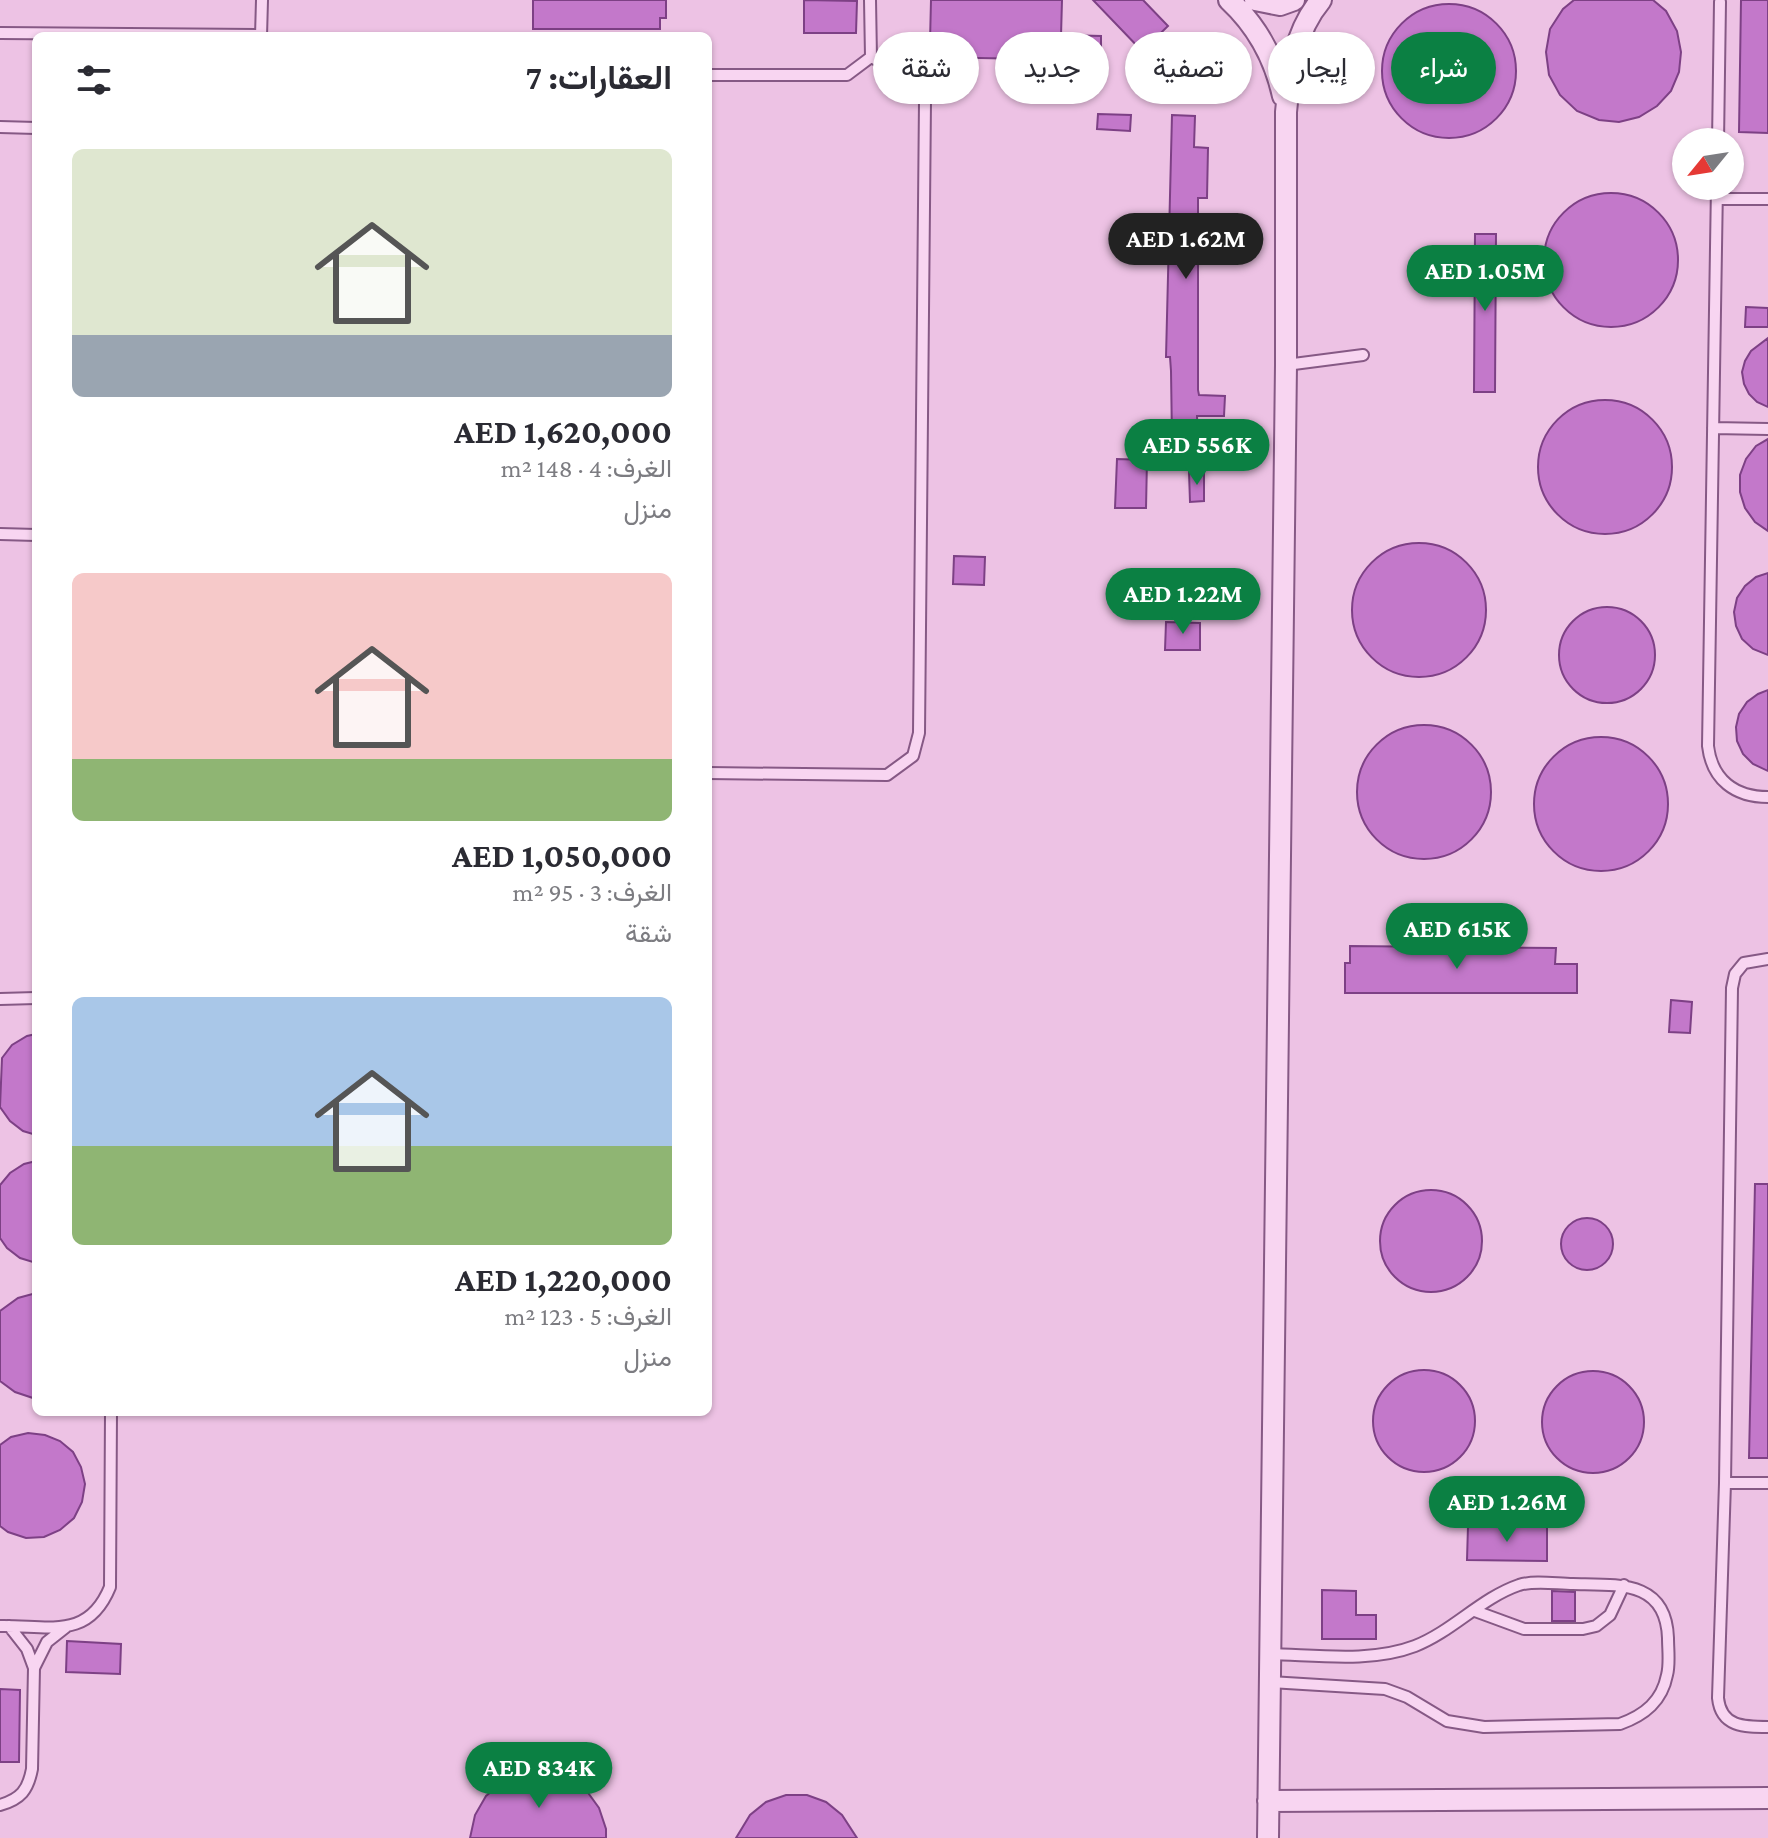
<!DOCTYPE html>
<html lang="ar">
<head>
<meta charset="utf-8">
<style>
	:root { --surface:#fff; --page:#f2f2f3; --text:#2b2b33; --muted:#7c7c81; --accent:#0b8043 }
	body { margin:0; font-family:"Crimson Pro",Vazirmatn,serif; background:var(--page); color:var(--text); direction:rtl; height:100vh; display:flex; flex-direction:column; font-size:30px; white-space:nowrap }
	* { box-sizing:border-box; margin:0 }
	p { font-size:26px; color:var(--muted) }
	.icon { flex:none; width:44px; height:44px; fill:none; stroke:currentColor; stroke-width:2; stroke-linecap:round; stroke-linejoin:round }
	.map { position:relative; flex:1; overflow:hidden; direction:ltr }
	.details { position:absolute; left:32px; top:32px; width:680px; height:1384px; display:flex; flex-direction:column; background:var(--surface); border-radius:12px; box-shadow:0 2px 6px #0004; direction:rtl }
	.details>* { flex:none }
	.guide { position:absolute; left:736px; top:32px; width:760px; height:72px; direction:rtl; display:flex; gap:16px }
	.needle { width:52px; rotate:240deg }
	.controls { position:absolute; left:1672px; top:128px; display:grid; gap:16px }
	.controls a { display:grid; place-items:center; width:72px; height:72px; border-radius:50%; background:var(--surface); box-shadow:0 2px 6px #0004; font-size:40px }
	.price { position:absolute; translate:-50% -68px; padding:0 18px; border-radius:28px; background:var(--accent); color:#fff; font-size:26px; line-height:52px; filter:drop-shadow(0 2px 4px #0008) }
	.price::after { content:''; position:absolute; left:50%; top:48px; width:24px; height:18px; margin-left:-12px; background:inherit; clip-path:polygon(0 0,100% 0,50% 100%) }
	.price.on { background:#222; color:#fff }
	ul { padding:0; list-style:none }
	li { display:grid; align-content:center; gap:16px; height:424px; padding:0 40px }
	li span { display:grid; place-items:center; height:248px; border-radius:12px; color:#555 }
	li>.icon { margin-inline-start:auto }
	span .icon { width:144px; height:144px; fill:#fffc; stroke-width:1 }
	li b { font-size:34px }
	h2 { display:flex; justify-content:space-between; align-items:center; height:96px; padding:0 40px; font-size:34px }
	.pill { padding:0 28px; border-radius:36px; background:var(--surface); box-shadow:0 2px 6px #0004; font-size:28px; line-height:72px }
	.pill.on { background:var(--accent); color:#fff }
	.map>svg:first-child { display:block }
	.building { fill:#c378ca; stroke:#7d4085; stroke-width:2 }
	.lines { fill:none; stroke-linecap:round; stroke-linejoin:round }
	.service-casing { stroke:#865985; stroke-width:14 }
	.minor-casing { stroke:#865985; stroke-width:24 }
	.service { stroke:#f8d5f1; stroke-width:10 }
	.minor { stroke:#f8d5f1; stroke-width:20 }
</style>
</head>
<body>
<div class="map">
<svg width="1768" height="1838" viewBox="0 0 1768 1838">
	<rect width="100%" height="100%" fill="#edc2e4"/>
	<path class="building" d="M 533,0 L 666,0 L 666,18 L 660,18 L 660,29 L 533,29 Z
		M 804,0 L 857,1 L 856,33 L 804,33 Z
		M 931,0 L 1062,0 L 1061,36 L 1031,34 L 1030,59 L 926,57 L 926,42 L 930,42 Z
		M 1093,0 L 1143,0 L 1168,26 L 1142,51 Z
		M 1574,0 L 1653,0 L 1666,11 L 1677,31 L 1681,52 L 1679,72 L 1671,91 L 1657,106 L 1639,117 L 1619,122 L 1599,120 L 1577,111 L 1560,95 L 1549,75 L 1546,52 L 1550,29 L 1563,9 Z
		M 1741,0 L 1768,0 L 1768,133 L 1739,132 Z
		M1382 71a67 67 0 1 1 134 0a67 67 0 1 1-134 0Z
		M 1062,35 L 1101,36 L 1101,50 L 1062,48 Z
		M 1098,114 L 1131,115 L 1130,131 L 1097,129 Z
		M 1172,115 L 1195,116 L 1194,147 L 1208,148 L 1207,198 L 1198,198 L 1198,390 L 1199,395 L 1225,396 L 1224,416 L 1197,416 L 1198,439 L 1172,439 L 1171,371 L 1170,357 L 1166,357 Z
		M1544 260a67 67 0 1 1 134 0a67 67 0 1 1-134 0Z
		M 1475,234 L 1496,234 L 1495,392 L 1474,392 Z
		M 1746,307 L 1768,308 L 1768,327 L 1745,327 Z
		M 1768,338 L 1768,407 L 1757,402 L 1749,394 L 1744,384 L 1742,372 L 1745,361 L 1751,351 Z
		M1538 467a67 67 0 1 1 134 0a67 67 0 1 1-134 0Z
		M 1768,439 L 1768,531 L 1755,522 L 1745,508 L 1740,492 L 1740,475 L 1746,459 L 1756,446 Z
		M 1117,459 L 1147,460 L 1146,508 L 1115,508 Z
		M 1189,472 L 1204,472 L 1204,501 L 1190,502 Z
		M1352 610a67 67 0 1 1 134 0a67 67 0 1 1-134 0Z
		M 954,556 L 985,557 L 984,585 L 953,584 Z
		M 1768,573 L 1768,655 L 1753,649 L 1742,639 L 1736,626 L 1734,612 L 1737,598 L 1745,586 L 1756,577 Z
		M1559 655a48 48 0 1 1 96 0a48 48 0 1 1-96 0Z
		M 1166,622 L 1200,623 L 1200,650 L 1165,650 Z
		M 1768,690 L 1768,771 L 1753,764 L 1743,754 L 1737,741 L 1736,727 L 1739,714 L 1747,702 L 1758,694 Z
		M1357 792a67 67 0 1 1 134 0a67 67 0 1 1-134 0Z
		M1534 804a67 67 0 1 1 134 0a67 67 0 1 1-134 0Z
		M 1350,946 L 1556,948 L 1555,964 L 1577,964 L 1577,993 L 1345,993 L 1345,963 L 1350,963 Z
		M 1671,1000 L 1692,1002 L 1690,1033 L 1669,1032 Z
		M 36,1034 L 36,1135 L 23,1131 L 10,1121 L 0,1107 L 2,1058 L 12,1045 L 27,1036 Z
		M 36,1161 L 36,1263 L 20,1258 L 7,1248 L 0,1238 L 0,1185 L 10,1173 L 24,1164 Z
		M 1755,1184 L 1768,1184 L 1768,1458 L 1749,1458 Z
		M1380 1241a51 51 0 1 1 102 0a51 51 0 1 1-102 0Z
		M1561 1244a26 26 0 1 1 52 0a26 26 0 1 1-52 0Z
		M 36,1293 L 36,1399 L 15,1392 L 0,1381 L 0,1311 L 18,1298 Z
		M1373 1421a51 51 0 1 1 102 0a51 51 0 1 1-102 0Z
		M1542 1422a51 51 0 1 1 102 0a51 51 0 1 1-102 0Z
		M 28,1433 L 45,1435 L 60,1441 L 73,1452 L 81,1467 L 85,1484 L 82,1502 L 74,1518 L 60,1530 L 44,1537 L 26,1538 L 8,1532 L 0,1526 L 0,1445 L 11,1437 Z
		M 1468,1526 L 1547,1527 L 1547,1561 L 1467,1560 Z
		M 1322,1590 L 1356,1591 L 1356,1615 L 1376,1615 L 1376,1639 L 1322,1639 Z
		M 1552,1591 L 1575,1592 L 1575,1621 L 1552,1621 Z
		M 67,1641 L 121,1644 L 120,1674 L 66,1672 Z
		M 0,1689 L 20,1690 L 19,1762 L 0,1762 Z
		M 546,1772 L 567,1778 L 586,1790 L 599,1808 L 606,1829 L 606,1838 L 470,1838 L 475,1815 L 486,1796 L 503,1782 L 524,1773 Z
		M 786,1795 L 807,1795 L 826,1802 L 842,1815 L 857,1838 L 736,1838 L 750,1815 L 766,1802 Z"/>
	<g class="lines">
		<defs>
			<path id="service" d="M 870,0 L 871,57
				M 0,33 L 261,35
				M 261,36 L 262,0
				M 708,75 L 847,75 L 871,57
				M 0,127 L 36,128
				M 1718,142 L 1720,2
				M 1717,186 L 1708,746 C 1712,780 1735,797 1768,797
				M 1717,199 L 1768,199
				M 1286,365 L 1363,355
				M 1713,428 L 1768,429
				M 0,534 L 36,535
				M 708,773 L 887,775 L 913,756 L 919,733 L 925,101 L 917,80 L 871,57
				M 1768,959 L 1744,963 L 1735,974 L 1732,988 L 1725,1483 L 1718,1698 C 1721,1727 1744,1727 1768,1727
				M 0,999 L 36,998
				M 1725,1483 L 1768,1483
				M 1475,1611 L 1524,1629 L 1583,1629 L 1596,1626 L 1610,1615 L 1624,1585
				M 0,1626 C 48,1625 88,1641 110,1587 L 111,1412
				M 9,1626 L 27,1649 L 34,1668
				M 1270,1682 L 1385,1689 L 1407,1697 L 1447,1721 L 1484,1727 L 1620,1724 C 1645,1715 1662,1701 1667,1675 C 1670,1664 1668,1650 1668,1638 C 1666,1580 1618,1585 1573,1584 C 1557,1584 1535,1580 1519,1585 C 1481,1598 1453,1631 1415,1646 C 1371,1663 1316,1655 1270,1654
				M 0,1805 C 21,1799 28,1790 32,1769 L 34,1668 L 47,1642 L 66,1627"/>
			<path id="minor" d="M 1229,0 C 1257,26 1275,60 1283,96
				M 1255,0 L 1280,5 L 1294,0
				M 1268,1801 L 1768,1798
				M 1268,1838 L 1286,365 L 1286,112 C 1290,72 1294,32 1321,0"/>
		</defs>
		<use href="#service" class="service-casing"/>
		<use href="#minor" class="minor-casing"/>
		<use href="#service" class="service"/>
		<use href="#minor" class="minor"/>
	</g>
</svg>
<div class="controls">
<a><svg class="needle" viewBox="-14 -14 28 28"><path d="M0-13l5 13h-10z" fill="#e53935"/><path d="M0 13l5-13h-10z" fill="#7c7c81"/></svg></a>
</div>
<b class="price on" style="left:1186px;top:281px">AED 1.62M</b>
<b class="price" style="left:1485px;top:313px">AED 1.05M</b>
<b class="price" style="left:1197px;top:487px">AED 556K</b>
<b class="price" style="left:1183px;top:636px">AED 1.22M</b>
<b class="price" style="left:1457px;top:971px">AED 615K</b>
<b class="price" style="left:1507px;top:1544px">AED 1.26M</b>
<b class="price" style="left:539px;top:1810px">AED 834K</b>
<div class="guide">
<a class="pill on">شراء</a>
<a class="pill">إيجار</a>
<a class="pill">تصفية</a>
<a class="pill">جديد</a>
<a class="pill">شقة</a>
</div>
<section class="details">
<h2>العقارات: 7<svg class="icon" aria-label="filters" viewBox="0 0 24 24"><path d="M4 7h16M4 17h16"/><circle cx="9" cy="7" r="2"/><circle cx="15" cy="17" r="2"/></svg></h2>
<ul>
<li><span style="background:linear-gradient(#dfe7d0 75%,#9aa5b1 0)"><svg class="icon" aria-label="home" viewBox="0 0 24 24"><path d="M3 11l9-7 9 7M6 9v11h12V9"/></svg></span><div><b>AED 1,620,000</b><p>الغرف: 4 · 148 m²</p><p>منزل</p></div></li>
<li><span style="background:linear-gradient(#f6c9c9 75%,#8fb573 0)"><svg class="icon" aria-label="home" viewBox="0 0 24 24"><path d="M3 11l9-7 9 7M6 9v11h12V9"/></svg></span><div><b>AED 1,050,000</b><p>الغرف: 3 · 95 m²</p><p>شقة</p></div></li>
<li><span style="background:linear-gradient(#a9c7e8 60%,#8fb573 0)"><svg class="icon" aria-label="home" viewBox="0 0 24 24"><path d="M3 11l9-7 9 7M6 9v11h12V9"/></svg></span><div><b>AED 1,220,000</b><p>الغرف: 5 · 123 m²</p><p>منزل</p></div></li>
</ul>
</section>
</div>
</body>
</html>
